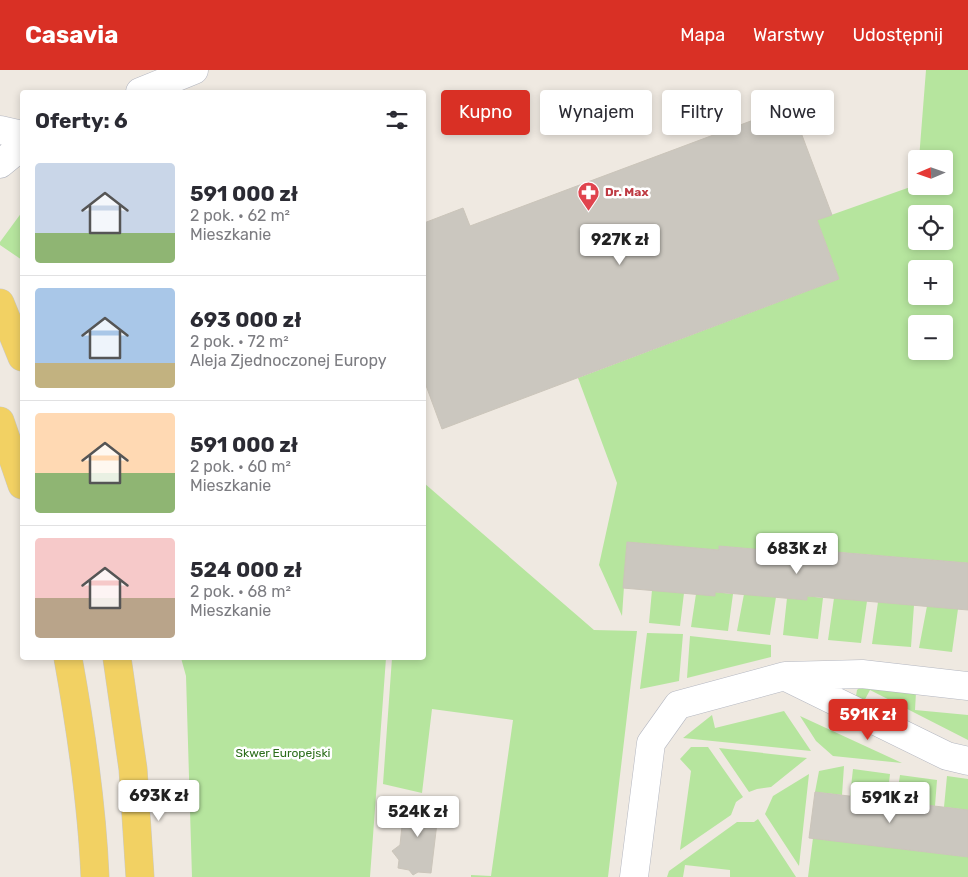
<!DOCTYPE html>
<html lang="pl">
<head>
<meta charset="utf-8">
<style>
	:root { --surface:#fff; --page:#f7f7f7; --text:#2b2b33; --muted:#7c7c81; --line:#e1e1e2; --accent:#d93025 }
	body { margin:0; font-family:Rubik,sans-serif; background:var(--page); color:var(--text); height:100vh; display:flex; flex-direction:column; font-size:19px; white-space:nowrap }
	* { box-sizing:border-box; margin:0 }
	p { font-size:16px; color:var(--muted) }
	.icon { flex:none; width:28px; height:28px; fill:none; stroke:currentColor; stroke-width:2; stroke-linecap:round; stroke-linejoin:round }
	.map { position:relative; flex:1; overflow:hidden }
	.drawer { position:absolute; left:20px; top:20px; width:406px; height:570px; display:flex; flex-direction:column; background:var(--surface); border-radius:5px; box-shadow:0 2px 8px #0003 }
	.drawer>* { flex:none }
	.top-card { position:absolute; left:441px; top:20px; width:451px; height:45px; display:flex; gap:10px }
	.needle { width:32px; rotate:268deg }
	.fabs { position:absolute; left:908px; top:80px; display:grid; gap:10px }
	.fabs a { display:grid; place-items:center; width:45px; height:45px; border-radius:5px; background:var(--surface); box-shadow:0 2px 8px #0003; font-size:25px }
	.price { position:absolute; translate:-50% -42px; padding:0 11px; border-radius:5px; background:#fff; color:#222; font-size:16px; line-height:32px; filter:drop-shadow(0 1px 2px #0008) }
	.price::after { content:''; position:absolute; left:50%; top:30px; width:15px; height:11px; margin-left:-8px; background:inherit; clip-path:polygon(0 0,100% 0,50% 100%) }
	.price.selected { background:var(--accent); color:#fff }
	ul { padding:0; list-style:none }
	li { display:flex; align-items:center; gap:15px; height:125px; padding:0 15px }
	li+li { border-top:1px solid var(--line) }
	li span { display:grid; place-items:center; flex:none; width:140px; height:100px; border-radius:5px; color:#555 }
	li>.icon { margin-inline-start:auto }
	span .icon { width:60px; height:60px; fill:#fffc; stroke-width:1 }
	li b { font-size:21px }
	h2 { display:flex; justify-content:space-between; align-items:center; height:60px; padding:0 15px; font-size:21px }
	.chip { padding:0 18px; border-radius:5px; background:var(--surface); box-shadow:0 2px 8px #0003; font-size:18px; line-height:45px }
	.chip.selected { background:var(--accent); color:#fff }
	header { display:flex; align-items:center; gap:30px; box-sizing:border-box; height:70px; padding:0 25px; background:var(--accent); color:#fff }
	header strong { font-size:24px }
	nav { display:flex; gap:28px; margin-inline-start:auto; font-size:18px }
	.map>svg:first-child { display:block }
	.green { fill:#b6e59e; fill-rule:evenodd }
	.building { fill:#cbc7bf; stroke:#cbc5ba }
	.lines { fill:none; stroke-linecap:round; stroke-linejoin:round }
	.minor-casing { stroke:#b4b7c1; stroke-width:29 }
	.major-casing { stroke:#c9c9c9; stroke-width:29 }
	.minor { stroke:#fff; stroke-width:28 }
	.major { stroke:#f2d163; stroke-width:28 }
	.labels { text-anchor:middle; stroke-width:5; stroke-linejoin:round; paint-order:stroke }
	.health-label { font-size:12px; font-weight:bold; fill:#be3a42; stroke:#fff; text-anchor:start }
	.park-label { font-size:12px; fill:#2c6e1b; stroke:#fff }
</style>
</head>
<body>
<header>
<strong>Casavia</strong>
<nav><a>Mapa</a><a>Warstwy</a><a>Udostępnij</a></nav>
</header>
<div class="map">
<svg width="968" height="807" viewBox="0 0 968 807">
	<rect width="100%" height="100%" fill="#efe9e1"/>
	<path class="green" d="M 926,0 L 968,0 L 968,493 L 812,480 L 811,484 L 719,476 L 719,480 L 627,472 L 622,546 L 599,495 L 617,413 L 578,308 L 839,209 L 817,150 L 916,115 L 916,116 L 944,116 L 944,89 L 919,89 ZM 916,144 L 944,144 L 944,171 L 916,171 ZM 916,199 L 944,199 L 944,226 L 916,226 ZM 916,254 L 944,254 L 944,281 L 916,281 Z
		M 22,142 L 22,190 L 0,175 L 0,172 Z
		M 424,413 L 594,560 L 637,561 L 608,807 L 471,807 L 471,805 L 491,806 L 513,650 L 432,639 L 422,723 L 383,714 L 392,588 L 424,588 Z
		M 652,520 L 684,523 L 680,556 L 649,553 Z
		M 715,522 L 733,524 L 728,561 L 691,557 L 696,524 L 715,526 Z
		M 744,524 L 776,527 L 770,565 L 737,561 Z
		M 807,526 L 823,528 L 818,569 L 783,565 L 787,528 L 807,530 Z
		M 834,528 L 867,531 L 861,573 L 828,570 Z
		M 878,532 L 914,535 L 911,577 L 872,574 Z
		M 927,536 L 958,539 L 952,582 L 919,578 Z
		M 647,563 L 683,564 L 679,611 L 640,619 Z
		M 690,566 L 771,575 L 771,587 L 687,608 Z
		M 181,588 L 386,588 L 370,807 L 192,807 L 186,606 Z
		M 862,615 L 916,622 L 915,640 L 968,645 L 968,670 L 870,620 L 862,635 L 856,626 L 857,620 Z
		M 784,641 L 811,681 L 683,668 L 712,645 L 715,658 Z
		M 800,646 L 902,693 L 833,686 L 816,671 Z
		M 691,677 L 708,677 L 743,727 L 736,732 L 731,745 L 680,780 L 691,701 L 680,689 Z
		M 719,678 L 807,688 L 771,717 L 757,719 L 749,722 Z
		M 844,696 L 842,725 L 815,722 L 819,701 Z
		M 853,699 L 890,704 L 887,730 L 850,726 Z
		M 809,704 L 799,796 L 765,744 L 773,726 Z
		M 900,705 L 937,710 L 935,736 L 896,732 Z
		M 947,706 L 968,709 L 968,740 L 944,737 Z
		M 758,749 L 796,807 L 730,807 L 730,800 L 685,795 L 683,807 L 667,807 L 669,801 L 737,752 L 754,752 Z
		M 813,768 L 968,787 L 968,807 L 808,807 Z"/>
	<path class="building" d="M 791,36 L 832,145 L 817,150 L 839,209 L 442,359 L 424,310 L 424,153 L 463,138 L 470,156 Z
		M 627,472 L 719,480 L 719,476 L 811,484 L 811,480 L 968,493 L 968,540 L 807,526 L 807,530 L 715,522 L 715,526 L 623,518 Z
		M 815,722 L 968,740 L 968,787 L 809,768 Z
		M 423,731 L 427,735 L 439,736 L 431,803 L 418,802 L 413,805 L 409,800 L 398,798 L 399,790 L 392,781 L 400,775 L 402,756 L 398,751 L 404,746 L 406,732 L 419,734 Z"/>
	<g class="lines">
		<defs>
			<path id="minor" d="M 140,22 L 194,0
				M 0,60 L 22,65
				M 0,94 L 22,76
				M 788,608 L 947,686 L 968,691
				M 634,807 L 651,673 L 678,635 L 785,606 L 862,604 L 968,616"/>
			<path id="major" d="M 0,233 L 22,287
				M 0,351 L 22,415
				M 68,588 C 81,660 92,733 95,807
				M 117,588 L 133,699 L 140,807"/>
		</defs>
		<use href="#minor" class="minor-casing"/>
		<use href="#major" class="major-casing"/>
		<use href="#minor" class="minor"/>
		<use href="#major" class="major"/>
	</g>
	<defs>
		<symbol id="pharmacy-pin" viewBox="-11 -11 22 30"><path d="M0 17L-7.5 6A9.5 9.5 0 1 1 7.5 6Z" fill="#e0444e" stroke="#fff"/><path d="M-2-6h4v4h4v4h-4v4h-4v-4h-4v-4h4Z" fill="#fff"/></symbol>
	</defs>
	<g fill-rule="evenodd">
		<use href="#pharmacy-pin" x="576" y="110" width="25" height="34"/>
	</g>
	<g class="labels">
		<g class="health-label">
			<text x="605" y="126">Dr. Max</text>
		</g>
		<g class="park-label">
			<text x="283" y="687">Skwer Europejski</text>
		</g>
	</g>
</svg>
<div class="fabs">
<a><svg class="needle" viewBox="-14 -14 28 28"><path d="M0-13l5 13h-10z" fill="#e53935"/><path d="M0 13l5-13h-10z" fill="#7c7c81"/></svg></a>
<a><svg class="icon" aria-label="locate" viewBox="0 0 24 24"><circle cx="12" cy="12" r="6"/><path d="M12 2v4M12 18v4M2 12h4M18 12h4"/></svg></a>
<a>+</a>
<a>−</a>
</div>
<b class="price" style="left:620px;top:196px">927K zł</b>
<b class="price" style="left:797px;top:505px">683K zł</b>
<b class="price selected" style="left:868px;top:671px">591K zł</b>
<b class="price" style="left:159px;top:752px">693K zł</b>
<b class="price" style="left:890px;top:754px">591K zł</b>
<b class="price" style="left:418px;top:768px">524K zł</b>
<div class="top-card">
<a class="chip selected">Kupno</a>
<a class="chip">Wynajem</a>
<a class="chip">Filtry</a>
<a class="chip">Nowe</a>
</div>
<section class="drawer">
<h2>Oferty: 6<svg class="icon" aria-label="filters" viewBox="0 0 24 24"><path d="M4 7h16M4 17h16"/><circle cx="9" cy="7" r="2"/><circle cx="15" cy="17" r="2"/></svg></h2>
<ul>
<li><span style="background:linear-gradient(#c9d6e8 70%,#8fb573 0)"><svg class="icon" aria-label="home" viewBox="0 0 24 24"><path d="M3 11l9-7 9 7M6 9v11h12V9"/></svg></span><div><b>591 000 zł</b><p>2 pok. · 62 m²</p><p>Mieszkanie</p></div></li>
<li><span style="background:linear-gradient(#a9c7e8 75%,#c2b280 0)"><svg class="icon" aria-label="home" viewBox="0 0 24 24"><path d="M3 11l9-7 9 7M6 9v11h12V9"/></svg></span><div><b>693 000 zł</b><p>2 pok. · 72 m²</p><p>Aleja Zjednoczonej Europy</p></div></li>
<li><span style="background:linear-gradient(#ffd9b3 60%,#8fb573 0)"><svg class="icon" aria-label="home" viewBox="0 0 24 24"><path d="M3 11l9-7 9 7M6 9v11h12V9"/></svg></span><div><b>591 000 zł</b><p>2 pok. · 60 m²</p><p>Mieszkanie</p></div></li>
<li><span style="background:linear-gradient(#f6c9c9 60%,#b9a48a 0)"><svg class="icon" aria-label="home" viewBox="0 0 24 24"><path d="M3 11l9-7 9 7M6 9v11h12V9"/></svg></span><div><b>524 000 zł</b><p>2 pok. · 68 m²</p><p>Mieszkanie</p></div></li>
</ul>
</section>
</div>
</body>
</html>
